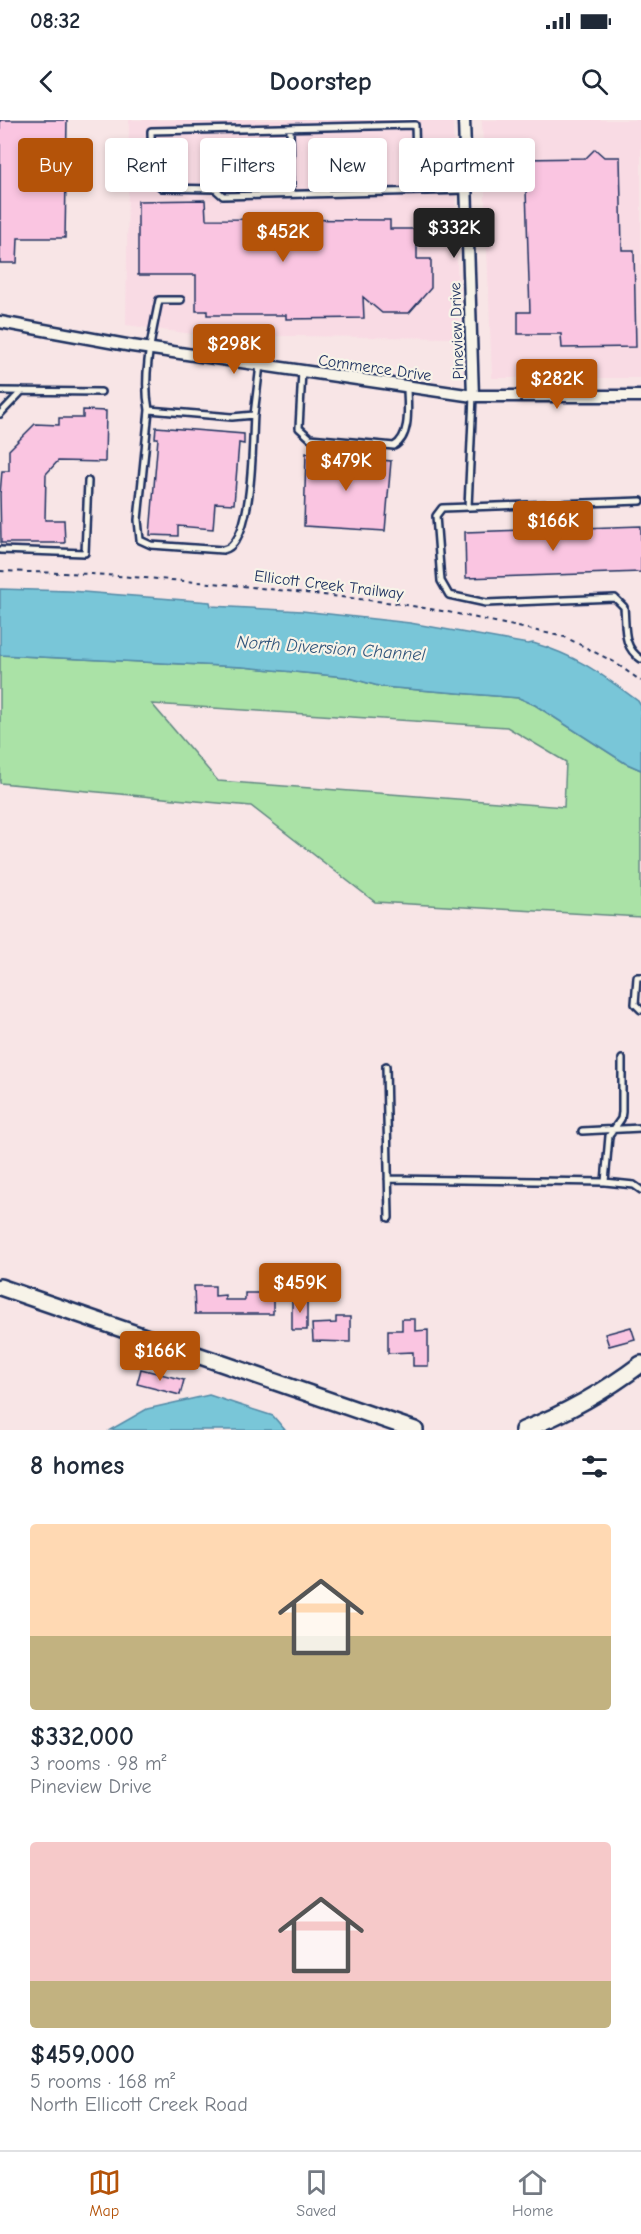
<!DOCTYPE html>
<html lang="en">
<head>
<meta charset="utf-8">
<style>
	:root { --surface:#fff; --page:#f2f2f3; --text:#1f2937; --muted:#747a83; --line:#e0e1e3; --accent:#b45309 }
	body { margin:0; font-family:"Comic Neue",sans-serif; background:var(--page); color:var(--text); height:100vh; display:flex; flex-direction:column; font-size:22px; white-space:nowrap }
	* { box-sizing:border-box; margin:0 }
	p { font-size:20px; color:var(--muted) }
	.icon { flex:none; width:33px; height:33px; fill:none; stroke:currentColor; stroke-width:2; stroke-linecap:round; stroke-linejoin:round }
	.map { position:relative; height:1310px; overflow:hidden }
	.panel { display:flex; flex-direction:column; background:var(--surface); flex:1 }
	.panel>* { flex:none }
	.guide { position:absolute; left:18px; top:18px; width:606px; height:54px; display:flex; gap:12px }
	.price { position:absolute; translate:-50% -51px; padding:0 14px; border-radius:6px; background:var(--accent); color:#fff; font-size:20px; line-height:39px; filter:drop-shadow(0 2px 3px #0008) }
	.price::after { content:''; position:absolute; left:50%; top:36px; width:18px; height:14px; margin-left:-9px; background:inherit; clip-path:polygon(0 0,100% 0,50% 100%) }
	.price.selected { background:#222; color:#fff }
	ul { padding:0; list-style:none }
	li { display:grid; align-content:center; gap:12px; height:318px; padding:0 30px }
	li span { display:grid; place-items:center; height:186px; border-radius:6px; color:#555 }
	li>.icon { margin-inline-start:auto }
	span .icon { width:108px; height:108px; fill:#fffc; stroke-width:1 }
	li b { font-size:26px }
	h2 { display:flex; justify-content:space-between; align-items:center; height:72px; padding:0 30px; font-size:26px }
	.chip { padding:0 21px; border-radius:6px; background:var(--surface); box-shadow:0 3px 9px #0003; font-size:21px; line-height:54px }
	.chip.selected { background:var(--accent); color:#fff }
	.status { display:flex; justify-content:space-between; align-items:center; height:42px; padding:0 30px; background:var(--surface); direction:ltr }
	.status svg { height:16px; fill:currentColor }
	header { display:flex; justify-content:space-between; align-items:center; height:78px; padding:0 30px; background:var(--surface); font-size:27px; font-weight:600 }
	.tab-bar { display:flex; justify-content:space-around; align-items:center; height:84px; border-top:2px solid var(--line); background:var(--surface); font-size:16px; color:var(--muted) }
	.tab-bar a { display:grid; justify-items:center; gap:3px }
	.tab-bar .selected { color:var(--accent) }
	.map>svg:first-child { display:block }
	.built { fill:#f9dbe4 }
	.green { fill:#aae2a6; stroke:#628882; stroke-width:1.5; fill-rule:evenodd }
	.water { fill:#79c6d8; stroke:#538aa7; stroke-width:1.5 }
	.building { fill:#fac5e1; stroke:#1b2f5e; stroke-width:1.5 }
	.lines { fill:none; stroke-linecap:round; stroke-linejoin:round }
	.lane-casing { stroke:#1b2f5e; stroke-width:10 }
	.street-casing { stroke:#1b2f5e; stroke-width:15 }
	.secondary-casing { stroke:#1b2f5e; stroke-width:20 }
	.path { stroke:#1b2f5e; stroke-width:2; stroke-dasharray:4.5 4.5; stroke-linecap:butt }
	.lane { stroke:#f7f3e8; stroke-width:5 }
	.street { stroke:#f7f3e8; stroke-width:10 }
	.secondary { stroke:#f7f3e8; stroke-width:15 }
	.labels { text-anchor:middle; stroke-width:4.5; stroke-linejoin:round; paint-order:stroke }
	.street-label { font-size:16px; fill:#1b2f5e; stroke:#f7f3e8 }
	.water-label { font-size:18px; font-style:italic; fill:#32557c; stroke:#f7f3e8 }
</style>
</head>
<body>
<div class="status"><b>08:32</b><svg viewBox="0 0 49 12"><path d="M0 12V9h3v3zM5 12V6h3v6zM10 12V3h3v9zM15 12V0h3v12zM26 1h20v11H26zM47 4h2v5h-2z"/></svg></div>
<header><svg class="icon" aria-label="back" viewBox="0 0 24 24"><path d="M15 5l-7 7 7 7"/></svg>Doorstep<svg class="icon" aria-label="search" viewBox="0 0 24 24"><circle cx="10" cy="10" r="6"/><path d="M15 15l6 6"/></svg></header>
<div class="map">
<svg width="641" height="1310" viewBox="0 0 641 1310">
	<rect width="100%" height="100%" fill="#f8e5e6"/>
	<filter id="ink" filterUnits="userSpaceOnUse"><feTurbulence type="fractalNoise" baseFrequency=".0167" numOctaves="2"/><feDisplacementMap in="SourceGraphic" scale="12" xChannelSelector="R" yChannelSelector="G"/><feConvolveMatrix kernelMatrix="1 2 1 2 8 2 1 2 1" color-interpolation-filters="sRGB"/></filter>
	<g filter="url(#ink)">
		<path class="built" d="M 129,0 L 453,0 L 459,218 L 200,215 L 126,205 Z
			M 482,0 L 641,0 L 641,258 L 492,258 Z"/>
		<path class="green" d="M 0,535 L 243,547 L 346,557 L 382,567 L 519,578 L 535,585 L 625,643 L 641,650 L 641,797 L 375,782 L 251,686 L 0,663 ZM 152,584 L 507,607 L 566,642 L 564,687 L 218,661 Z"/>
		<path class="water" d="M 0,469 L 70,471 L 210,482 L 211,486 L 302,491 L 410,503 L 528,524 L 533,523 C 578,536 601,554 638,581 L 641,586 L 641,650 L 625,643 L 535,585 L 519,578 L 382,567 L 346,557 L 243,547 L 0,535 Z
			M 209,1275 L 273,1296 L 285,1310 L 110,1310 L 147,1289 Z"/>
		<path class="building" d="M 0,0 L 67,0 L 65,118 L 18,118 L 17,143 L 0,143 Z
			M 595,29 L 604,37 L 620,37 L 622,130 L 634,130 L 636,227 L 562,228 L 561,214 L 518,214 L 518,192 L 530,192 L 525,39 L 586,38 Z
			M 205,80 L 206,99 L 390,100 L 390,109 L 417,109 L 417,139 L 431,139 L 431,168 L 409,193 L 382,193 L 363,177 L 364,198 L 286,199 L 286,195 L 207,195 L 207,191 L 196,191 L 196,155 L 138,155 L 138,81 Z
			M 83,290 L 106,291 L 105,342 L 58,341 L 46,354 L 45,400 L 64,400 L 65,423 L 1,423 L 0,374 L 2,351 L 9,351 L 9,330 L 35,304 L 59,305 L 59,298 L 83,298 Z
			M 156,307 L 244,314 L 244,324 L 239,323 L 234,384 L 215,383 L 213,409 L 178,406 L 178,416 L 150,415 L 158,318 L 155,318 Z
			M 306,333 L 391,341 L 385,411 L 304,406 Z
			M 641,406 L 641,452 L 466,458 L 465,412 Z
			M 194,1166 L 215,1166 L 215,1176 L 225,1175 L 225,1180 L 245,1180 L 245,1173 L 261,1173 L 261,1180 L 273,1180 L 273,1194 L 195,1194 Z
			M 292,1178 L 307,1178 L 307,1210 L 292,1210 Z
			M 336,1197 L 350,1197 L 350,1222 L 313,1221 L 312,1204 L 336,1203 Z
			M 402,1199 L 415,1199 L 415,1211 L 428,1210 L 428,1246 L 413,1246 L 413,1232 L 388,1233 L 388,1210 L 402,1210 Z
			M 631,1207 L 635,1219 L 609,1226 L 605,1214 Z
			M 141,1249 L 184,1260 L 180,1275 L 137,1264 Z"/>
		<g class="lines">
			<defs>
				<path id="lane" d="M 290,8 L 291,74
					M 417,71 L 415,5 L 151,11 L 152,59 L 162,68 L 215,69 L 223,76 L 466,70
					M 181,180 L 159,180 C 152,215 142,255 149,290 L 232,297 L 254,295 L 260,245
					M 302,251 L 299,308 L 310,318 L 394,326 C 412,316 407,284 407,267
					M 0,271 L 101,272
					M 149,290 L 138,400 L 140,420 L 151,425 L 223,430 C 254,425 252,323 254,295
					M 0,294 L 22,271
					M 641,381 L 442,388 L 436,396 L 441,461 L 449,475 L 486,483 L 615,478 L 624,487 C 626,507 622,527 641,539
					M 468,387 L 473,276
					M 0,430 L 85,433 L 88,361
					M 641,857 L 637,857 L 635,884 L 641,890
					M 386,946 L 389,1098
					M 582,1011 L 641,1008
					M 388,1059 L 605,1062 L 634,1065 L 641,1070
					M 605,1062 L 609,1016 L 621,999 L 622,992 L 622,939"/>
				<path id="street" d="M 464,0 L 473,276
					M 0,202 L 132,226 L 473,276 L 641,276"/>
				<path id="secondary" d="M 0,1167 L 415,1310
					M 523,1310 C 567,1293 604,1272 641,1244"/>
			</defs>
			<use href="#lane" class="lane-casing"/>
			<use href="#street" class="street-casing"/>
			<use href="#secondary" class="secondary-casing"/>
			<path class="path" d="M 0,451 L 92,454 L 224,464 L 394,483 L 448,492 L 565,517 L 614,542 L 641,561"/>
			<use href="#lane" class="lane"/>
			<use href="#street" class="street"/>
			<use href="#secondary" class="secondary"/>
		</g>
	</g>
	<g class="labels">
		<g class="street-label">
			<text transform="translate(456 211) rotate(-92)" y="6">Pineview Drive</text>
			<text transform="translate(375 247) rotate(8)" y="6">Commerce Drive</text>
			<text transform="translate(329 464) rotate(7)" y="6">Ellicott Creek Trailway</text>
		</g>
		<g class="water-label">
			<text transform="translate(331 528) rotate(4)" y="6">North Diversion Channel</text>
		</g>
	</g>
</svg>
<b class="price selected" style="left:454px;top:139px">$332K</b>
<b class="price" style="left:283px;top:143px">$452K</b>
<b class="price" style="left:234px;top:255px">$298K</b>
<b class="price" style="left:557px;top:290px">$282K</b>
<b class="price" style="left:346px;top:372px">$479K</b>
<b class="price" style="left:553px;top:432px">$166K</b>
<b class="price" style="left:300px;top:1194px">$459K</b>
<b class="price" style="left:160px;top:1262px">$166K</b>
<div class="guide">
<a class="chip selected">Buy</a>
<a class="chip">Rent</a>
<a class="chip">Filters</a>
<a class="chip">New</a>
<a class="chip">Apartment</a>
</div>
</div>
<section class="panel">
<h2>8 homes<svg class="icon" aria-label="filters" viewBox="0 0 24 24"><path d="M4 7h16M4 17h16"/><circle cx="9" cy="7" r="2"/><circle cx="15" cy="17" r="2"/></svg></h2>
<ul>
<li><span style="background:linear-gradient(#ffd9b3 60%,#c2b280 0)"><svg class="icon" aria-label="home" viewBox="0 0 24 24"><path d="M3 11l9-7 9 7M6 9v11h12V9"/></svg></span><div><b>$332,000</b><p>3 rooms · 98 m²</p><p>Pineview Drive</p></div></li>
<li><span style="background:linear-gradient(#f6c9c9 75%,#c2b280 0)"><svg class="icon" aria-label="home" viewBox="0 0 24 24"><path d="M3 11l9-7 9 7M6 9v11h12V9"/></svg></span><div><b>$459,000</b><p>5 rooms · 168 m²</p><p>North Ellicott Creek Road</p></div></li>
</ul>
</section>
<nav class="tab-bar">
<a class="selected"><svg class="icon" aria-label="map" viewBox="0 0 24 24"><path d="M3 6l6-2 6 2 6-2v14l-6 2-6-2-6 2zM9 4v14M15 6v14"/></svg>Map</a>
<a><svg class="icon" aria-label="saved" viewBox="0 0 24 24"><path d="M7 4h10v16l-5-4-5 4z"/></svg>Saved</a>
<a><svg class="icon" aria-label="home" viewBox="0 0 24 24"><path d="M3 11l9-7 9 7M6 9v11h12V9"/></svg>Home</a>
</nav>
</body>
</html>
